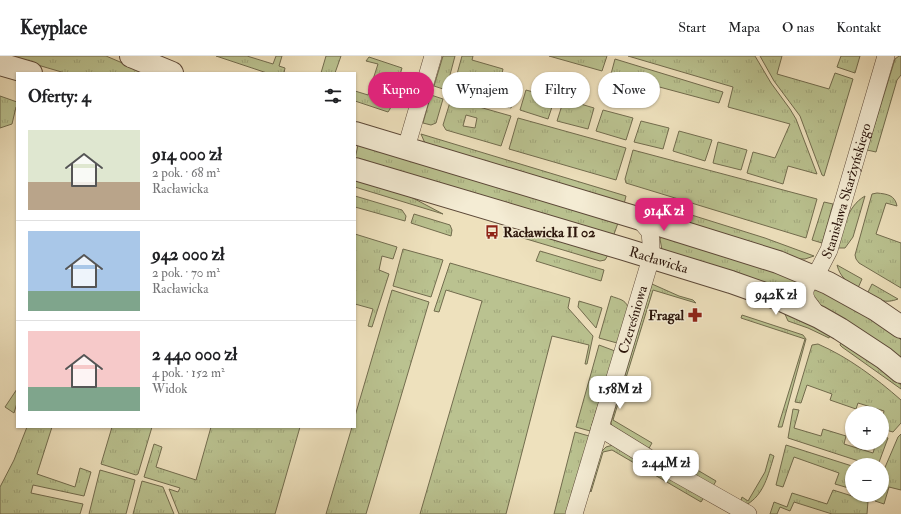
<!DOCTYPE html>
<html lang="pl">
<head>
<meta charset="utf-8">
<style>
	:root { --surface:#fff; --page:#f2f2f2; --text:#202124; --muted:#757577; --line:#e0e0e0; --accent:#db2777 }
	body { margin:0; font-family:"IM FELL Double Pica",serif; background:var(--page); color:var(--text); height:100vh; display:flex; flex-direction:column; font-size:15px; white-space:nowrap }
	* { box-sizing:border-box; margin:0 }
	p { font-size:13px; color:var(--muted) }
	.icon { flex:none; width:22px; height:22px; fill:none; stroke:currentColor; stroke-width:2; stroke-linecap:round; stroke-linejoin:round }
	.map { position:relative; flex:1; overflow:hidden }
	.side { position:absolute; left:16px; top:16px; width:340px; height:356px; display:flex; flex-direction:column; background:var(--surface); border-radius:0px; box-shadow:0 1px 3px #0004 }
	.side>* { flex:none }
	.banner { position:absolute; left:368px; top:16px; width:380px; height:36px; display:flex; gap:8px }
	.controls { position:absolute; left:845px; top:350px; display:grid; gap:8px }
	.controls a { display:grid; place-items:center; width:44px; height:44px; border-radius:50%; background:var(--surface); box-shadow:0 1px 3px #0004; font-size:20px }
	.price { position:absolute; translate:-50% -34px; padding:0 9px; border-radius:8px; background:#fff; color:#222; font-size:13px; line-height:26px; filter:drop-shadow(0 1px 2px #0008) }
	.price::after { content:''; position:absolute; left:50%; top:24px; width:12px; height:9px; margin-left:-6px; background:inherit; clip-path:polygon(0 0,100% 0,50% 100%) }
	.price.selected { background:var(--accent); color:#fff }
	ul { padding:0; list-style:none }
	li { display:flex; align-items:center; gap:12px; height:100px; padding:0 12px }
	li+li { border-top:1px solid var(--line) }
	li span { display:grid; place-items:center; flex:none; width:112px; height:80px; border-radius:0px; color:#555 }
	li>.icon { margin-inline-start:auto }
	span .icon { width:48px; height:48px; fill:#fffc; stroke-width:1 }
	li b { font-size:17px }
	h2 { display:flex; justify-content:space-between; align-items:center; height:48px; padding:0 12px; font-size:17px }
	.pill { padding:0 14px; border-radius:18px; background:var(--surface); box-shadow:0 1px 3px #0004; font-size:14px; line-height:36px }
	.pill.selected { background:var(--accent); color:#fff }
	header { display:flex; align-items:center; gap:24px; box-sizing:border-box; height:56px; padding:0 20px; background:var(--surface); border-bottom:1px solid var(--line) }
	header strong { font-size:19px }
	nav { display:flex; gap:22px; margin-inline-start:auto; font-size:14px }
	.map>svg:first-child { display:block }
	.grass { fill:url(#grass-tufts); stroke:#726c4e; fill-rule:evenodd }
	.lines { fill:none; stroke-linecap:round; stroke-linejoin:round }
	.minor-casing { stroke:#5c4838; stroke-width:18 }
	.tertiary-casing { stroke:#5c4838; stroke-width:24 }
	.minor { stroke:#f4ecd4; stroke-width:17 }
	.tertiary { stroke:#f4ecd4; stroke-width:22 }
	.labels { text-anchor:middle; stroke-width:3; stroke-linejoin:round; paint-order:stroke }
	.street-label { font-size:14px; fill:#2b150b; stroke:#f4ecd4 }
	.poi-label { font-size:14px; font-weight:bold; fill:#2b150b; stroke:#f4ecd4; text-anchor:start }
</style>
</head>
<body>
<header>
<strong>Keyplace</strong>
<nav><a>Start</a><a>Mapa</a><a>O nas</a><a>Kontakt</a></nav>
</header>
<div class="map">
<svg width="901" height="458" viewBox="0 0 901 458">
	<defs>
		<pattern id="grass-tufts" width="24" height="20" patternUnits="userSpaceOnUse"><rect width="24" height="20" fill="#bac290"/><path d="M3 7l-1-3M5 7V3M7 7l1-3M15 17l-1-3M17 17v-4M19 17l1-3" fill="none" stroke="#a0a67b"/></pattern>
	</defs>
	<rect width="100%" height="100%" fill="#eee1bd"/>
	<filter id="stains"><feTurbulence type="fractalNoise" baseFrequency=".005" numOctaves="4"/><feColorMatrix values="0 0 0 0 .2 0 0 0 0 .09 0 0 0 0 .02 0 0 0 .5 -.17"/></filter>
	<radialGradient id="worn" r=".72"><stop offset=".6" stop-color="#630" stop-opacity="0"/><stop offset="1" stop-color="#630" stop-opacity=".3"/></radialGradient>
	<path class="grass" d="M 7,0 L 106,0 L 146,17 L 65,17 Z
		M 216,0 L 247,0 L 273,8 L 276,0 L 282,0 L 279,10 L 285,12 L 284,17 L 267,17 Z
		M 326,0 L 341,0 L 335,17 L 321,17 Z
		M 443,0 L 455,0 L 446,34 L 434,30 Z
		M 462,0 L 473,0 L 472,4 L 503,13 L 500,27 L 518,32 L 511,52 L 452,36 Z
		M 549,0 L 607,0 L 602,15 Z
		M 628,0 L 755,0 L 771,27 L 790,53 L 796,63 L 817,118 L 788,110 L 783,128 L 747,117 L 753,96 L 775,102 L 790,68 L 728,51 L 733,31 Z
		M 760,0 L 782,0 L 777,18 L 829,33 L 835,17 L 853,23 L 824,120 L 822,119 L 800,60 L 774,25 Z
		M 841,0 L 860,0 L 855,17 L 837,11 Z
		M 899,0 L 901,0 L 901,19 L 897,24 L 876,96 L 867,94 L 895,3 Z
		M 369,1 L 402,12 L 390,53 L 388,56 L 355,45 L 355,35 L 368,39 L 378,8 L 366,5 Z
		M 615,3 L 723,36 L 719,47 L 611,18 Z
		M 526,34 L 555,42 L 548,63 L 520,54 Z
		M 431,39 L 443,43 L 436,67 L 431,69 L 423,67 Z
		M 0,40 L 17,46 L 17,51 L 16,51 L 12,68 L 0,72 Z
		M 451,43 L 511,60 L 501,90 L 446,74 L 443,69 ZM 466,59 L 477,62 L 475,72 L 463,70 Z
		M 564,43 L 594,52 L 588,73 L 557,65 Z
		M 603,54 L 633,62 L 626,84 L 596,75 Z
		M 518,62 L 626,92 L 616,124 L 509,93 Z
		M 641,65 L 669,72 L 663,93 L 634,86 Z
		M 679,75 L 712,84 L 705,105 L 673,95 Z
		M 421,78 L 626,140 L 624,148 L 428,89 L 424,85 Z
		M 718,86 L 747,94 L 741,114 L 713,107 Z
		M 358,89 L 618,167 L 613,181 L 355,103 Z
		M 633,94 L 817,143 L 806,182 L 626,127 L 625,123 Z
		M 355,124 L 411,141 L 443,158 L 355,131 Z
		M 877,137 C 887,138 895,139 897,150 L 886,147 L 876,178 L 901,187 L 901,232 L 859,207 L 856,203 L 855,199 L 872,138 Z
		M 355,140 L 402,154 L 406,160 L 405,165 L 355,151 Z
		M 865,140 L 853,181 L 845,192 L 838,192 C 844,173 846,151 865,140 Z
		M 650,146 L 765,182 L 814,200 L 805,203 L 797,203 L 641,153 L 643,148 Z
		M 824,146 L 833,148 L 822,187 L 812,184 Z
		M 414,158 L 450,169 L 452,174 L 451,180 L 411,167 Z
		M 503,176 L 537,179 L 608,199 L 605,204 L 600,205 Z
		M 355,178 L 397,191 L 393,203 L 382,200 L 379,214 L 389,218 L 372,271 L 368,270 L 373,253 L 355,248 Z
		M 662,180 L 765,212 L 800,226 L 798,240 L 662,194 L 660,183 Z
		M 403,193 L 443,204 L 431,241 L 393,230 Z
		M 540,195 L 604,214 L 601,225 L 536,205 Z
		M 450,207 L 570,242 L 568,252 L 593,280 L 587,308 L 585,308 L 589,289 L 552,280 L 506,458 L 420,458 L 482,245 L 446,234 L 439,256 L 434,255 Z
		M 837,209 L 862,223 L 858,232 C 847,226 840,221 837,209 Z
		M 652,228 L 679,240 L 693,244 L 696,247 L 653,234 L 613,364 L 652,387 L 648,394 L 612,370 L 611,367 Z
		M 872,228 L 898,243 C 886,248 877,244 867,238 Z
		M 812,233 L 816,233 L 858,255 L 897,280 L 901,284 L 901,304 L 823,253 L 812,238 Z
		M 392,234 L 429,246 L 366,458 L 326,458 L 352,371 L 355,371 L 355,360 Z
		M 611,240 C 618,243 625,243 628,251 L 617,287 L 599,282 Z
		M 579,245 L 602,252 L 596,272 L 578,251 Z
		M 784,256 L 796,260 L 830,279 L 829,282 L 808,272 L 788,265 Z
		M 742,259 L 803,279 L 806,283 L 782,371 L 778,371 L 805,283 L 741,262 Z
		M 841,286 C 862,299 882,313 901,329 L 901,333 L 842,291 L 840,289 Z
		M 818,288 C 848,301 876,322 901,344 L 901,367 L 893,376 L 882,373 L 882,364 L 884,355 L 858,347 L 856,353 L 830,344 L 832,338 L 807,329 L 801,347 L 795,346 L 812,289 Z
		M 599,289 L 615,295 L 590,375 L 576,371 Z
		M 17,333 L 17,347 L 14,357 L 5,351 Z
		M 793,353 L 799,354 L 794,372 L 821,380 L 823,373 L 846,380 L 844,388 L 873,397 L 876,387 L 882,387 L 882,380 L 888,382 L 878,409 L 871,409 L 788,382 Z
		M 27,371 L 52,371 L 37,418 L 75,431 L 80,412 L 91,416 L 84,440 L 33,429 L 31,437 L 83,448 L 80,458 L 0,458 L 0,431 L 14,404 Z
		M 112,371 L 152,371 L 138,418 L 136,419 L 101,408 Z
		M 211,371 L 300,371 L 275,458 L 179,458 L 169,433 L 178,436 L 180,432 L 144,421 L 154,388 L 162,391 L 156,411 L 196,424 Z
		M 575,376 L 589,380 L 568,458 L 554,458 Z
		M 901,378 L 901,434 L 889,431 L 884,448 L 875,445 L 877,439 L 882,439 L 882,421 L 883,416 L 898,381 Z
		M 613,389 L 705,440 L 701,446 L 612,394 L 603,396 L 591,436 L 590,435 L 601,396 L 606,391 Z
		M 786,389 L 852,410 L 852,433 L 835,428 L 839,417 L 794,401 L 783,431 L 776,429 Z
		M 770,398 L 774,400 C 768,419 764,439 746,449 L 740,448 L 742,441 L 748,445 L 765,416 Z
		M 677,402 L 716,425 L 712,432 L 673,408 Z
		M 100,414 L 135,424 L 126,458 L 89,458 Z
		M 142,425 L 163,431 L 174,458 L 133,458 Z
		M 833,434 L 868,445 L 867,458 L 832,458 L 794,446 L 790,455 L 780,451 L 777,458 L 770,458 L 774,446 L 787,451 L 792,437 L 827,448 Z"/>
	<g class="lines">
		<defs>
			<g id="minor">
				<path d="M 406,92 L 433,0"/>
				<path id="s1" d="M 819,261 L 807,245 L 805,240 L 805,234 L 808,228 L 815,221 L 829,194 L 886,0"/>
				<path d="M 600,372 L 647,401 L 748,458"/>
				<path id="s2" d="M 574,458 L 651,202 L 651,187 L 650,176 L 639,163"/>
			</g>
			<g id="tertiary">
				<path d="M 131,0 L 172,17"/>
				<path d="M 0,8 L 31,17"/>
				<path d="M 355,77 L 634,161 L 778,206 L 828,227 L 875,253 L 901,271"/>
				<path id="s3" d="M 355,113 L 624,193 L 731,226 L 779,243 L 819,261 L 840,273 L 884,302 L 901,316"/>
			</g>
		</defs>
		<use href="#minor" class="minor-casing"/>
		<use href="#tertiary" class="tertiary-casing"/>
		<use href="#minor" class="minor"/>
		<use href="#tertiary" class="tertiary"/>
	</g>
	<defs>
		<symbol id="bus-bare" viewBox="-9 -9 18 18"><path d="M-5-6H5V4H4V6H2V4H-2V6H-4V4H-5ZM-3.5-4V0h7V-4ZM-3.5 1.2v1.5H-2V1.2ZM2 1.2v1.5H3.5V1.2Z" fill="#8f2418" stroke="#f4ecd4" stroke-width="2.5" paint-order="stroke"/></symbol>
		<symbol id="pharmacy-bare" viewBox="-9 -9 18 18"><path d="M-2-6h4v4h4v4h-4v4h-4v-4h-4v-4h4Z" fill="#8f2418" stroke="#f4ecd4" stroke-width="2.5" paint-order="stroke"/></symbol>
	</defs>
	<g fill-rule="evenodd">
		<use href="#bus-bare" x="482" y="166" width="20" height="20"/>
		<use href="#pharmacy-bare" x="685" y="249" width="20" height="20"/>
	</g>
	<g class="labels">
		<g class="street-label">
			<text dy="5" stroke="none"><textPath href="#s1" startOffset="140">Stanisława Skarżyńskiego</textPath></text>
			<text dy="5" stroke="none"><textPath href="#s3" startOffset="317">Racławicka</textPath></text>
			<text dy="5" stroke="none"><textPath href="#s2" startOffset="203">Czereśniowa</textPath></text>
		</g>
		<g class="poi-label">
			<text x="503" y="181">Racławicka II 02</text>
			<text x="684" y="264" text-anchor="end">Fragal</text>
		</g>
	</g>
	<rect width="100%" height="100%" filter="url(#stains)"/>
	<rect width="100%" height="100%" fill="url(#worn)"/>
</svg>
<div class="controls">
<a>+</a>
<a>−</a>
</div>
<b class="price selected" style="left:664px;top:176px">914K zł</b>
<b class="price" style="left:776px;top:260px">942K zł</b>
<b class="price" style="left:620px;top:354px">1.58M zł</b>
<b class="price" style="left:666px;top:428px">2.44M zł</b>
<div class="banner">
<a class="pill selected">Kupno</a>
<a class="pill">Wynajem</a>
<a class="pill">Filtry</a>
<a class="pill">Nowe</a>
</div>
<section class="side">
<h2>Oferty: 4<svg class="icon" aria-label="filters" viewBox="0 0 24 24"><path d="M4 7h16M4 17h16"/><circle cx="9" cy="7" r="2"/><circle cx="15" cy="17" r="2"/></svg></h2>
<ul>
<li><span style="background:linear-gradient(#dfe7d0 65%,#b9a48a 0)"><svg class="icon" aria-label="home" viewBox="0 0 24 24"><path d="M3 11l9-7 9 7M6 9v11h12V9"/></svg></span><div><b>914 000 zł</b><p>2 pok. · 68 m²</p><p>Racławicka</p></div></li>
<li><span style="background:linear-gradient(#a9c7e8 75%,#7fa58c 0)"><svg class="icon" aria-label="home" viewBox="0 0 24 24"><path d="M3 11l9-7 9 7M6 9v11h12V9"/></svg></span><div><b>942 000 zł</b><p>2 pok. · 70 m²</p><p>Racławicka</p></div></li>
<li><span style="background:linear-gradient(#f6c9c9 70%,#7fa58c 0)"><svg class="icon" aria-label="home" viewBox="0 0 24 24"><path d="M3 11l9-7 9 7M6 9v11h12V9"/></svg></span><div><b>2 440 000 zł</b><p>4 pok. · 152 m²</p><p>Widok</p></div></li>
</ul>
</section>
</div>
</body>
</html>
